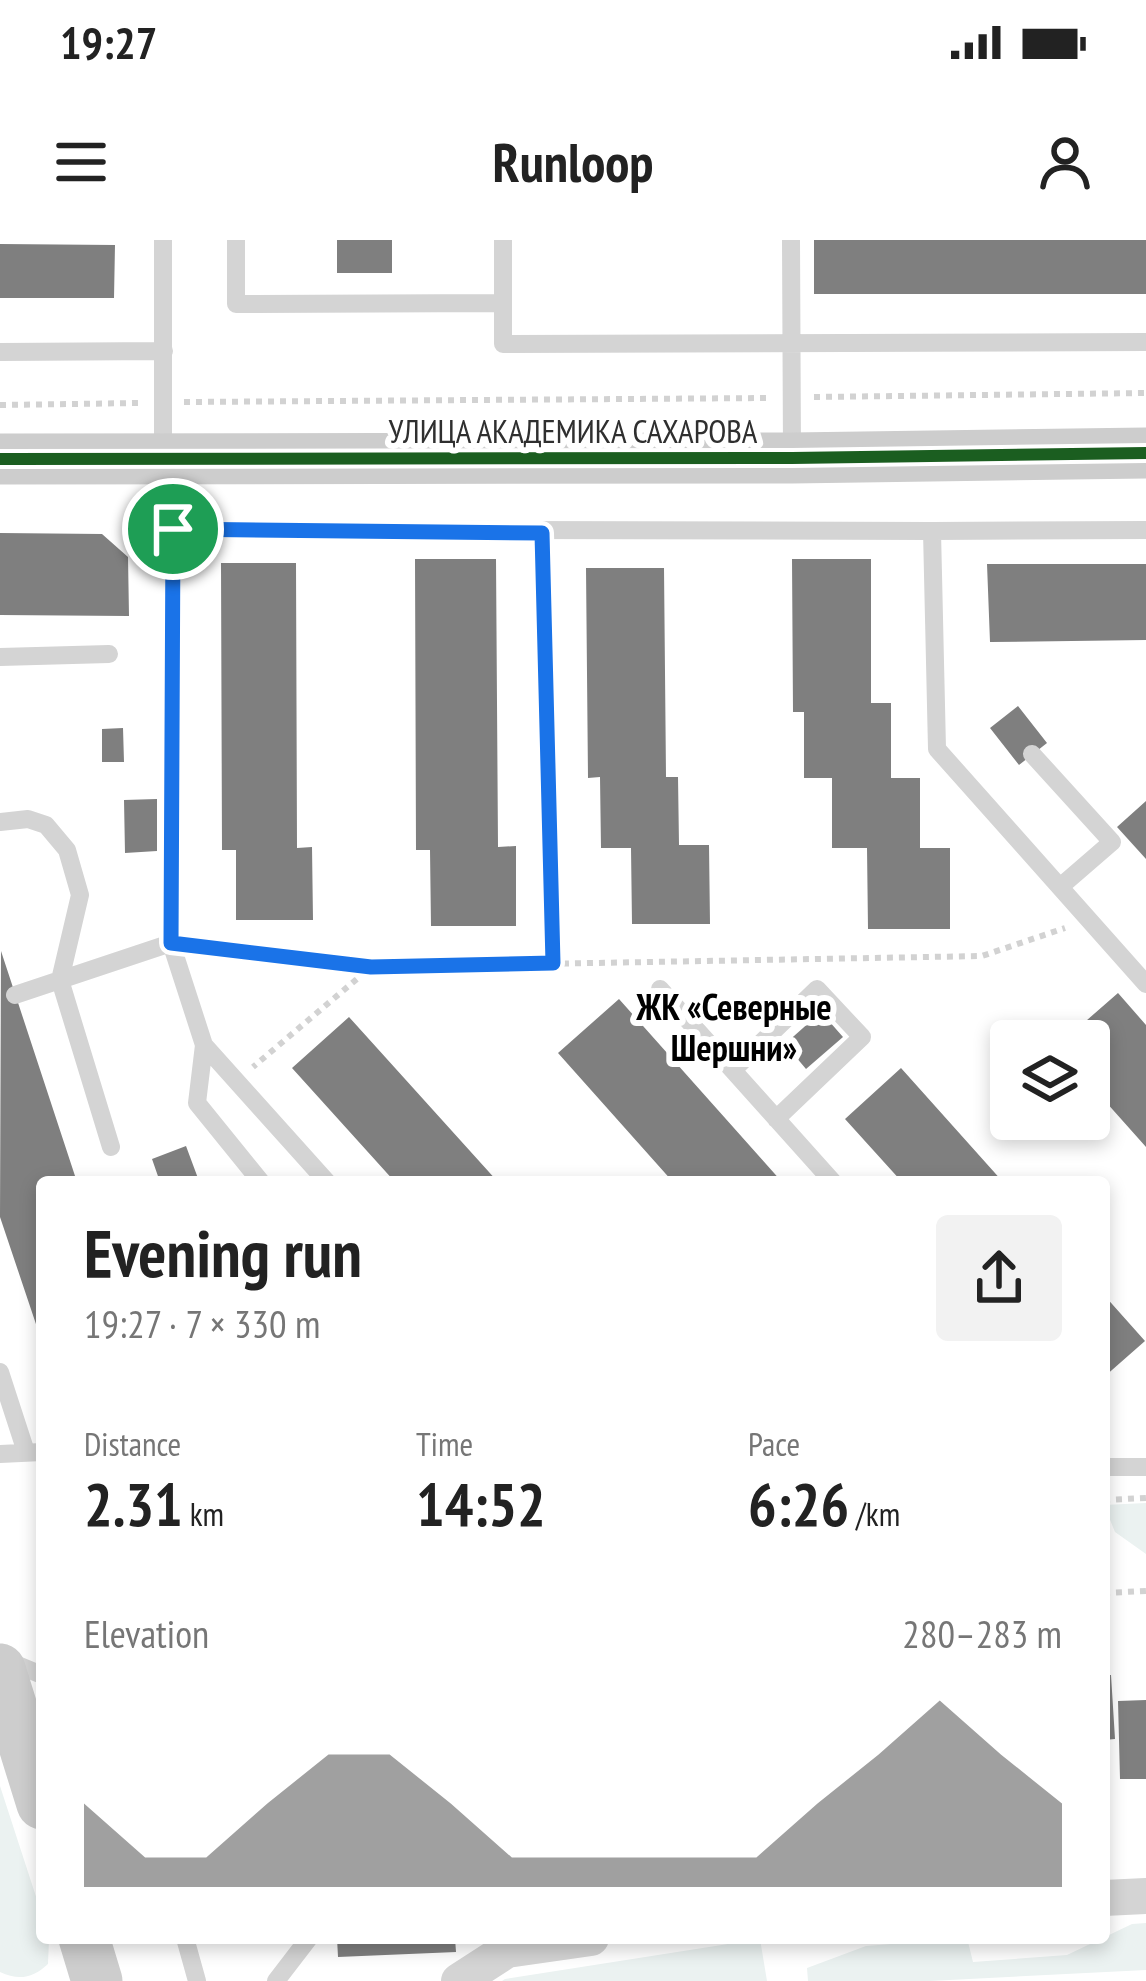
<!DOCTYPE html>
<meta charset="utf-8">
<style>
:root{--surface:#fff;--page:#f2f2f2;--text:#222;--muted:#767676;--accent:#787878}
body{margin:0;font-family:"PT Sans Narrow",sans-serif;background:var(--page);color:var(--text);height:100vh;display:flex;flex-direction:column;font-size:45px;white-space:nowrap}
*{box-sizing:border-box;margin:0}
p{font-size:39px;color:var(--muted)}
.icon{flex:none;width:66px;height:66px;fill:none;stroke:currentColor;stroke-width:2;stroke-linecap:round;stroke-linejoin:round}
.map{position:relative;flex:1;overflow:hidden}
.drawer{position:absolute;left:36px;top:936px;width:1074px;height:768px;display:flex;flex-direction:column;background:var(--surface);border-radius:12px;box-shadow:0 6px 18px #0003}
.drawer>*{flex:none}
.tools{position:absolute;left:990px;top:780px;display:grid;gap:24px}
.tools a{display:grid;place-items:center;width:120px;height:120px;border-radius:12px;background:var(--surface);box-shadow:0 6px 18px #0003;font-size:60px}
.pin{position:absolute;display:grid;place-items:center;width:102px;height:102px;color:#fff;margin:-51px;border:6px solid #fff;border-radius:50%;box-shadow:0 3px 12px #0007}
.round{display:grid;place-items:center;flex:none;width:126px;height:126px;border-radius:12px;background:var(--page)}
.overview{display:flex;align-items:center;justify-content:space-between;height:204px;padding:0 48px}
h1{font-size:66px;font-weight:600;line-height:90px}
.stats{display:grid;grid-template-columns:repeat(3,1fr);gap:18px;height:204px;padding:12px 48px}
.stats div{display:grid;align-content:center}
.stats b{font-size:60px;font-weight:600}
.stats small{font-size:33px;font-weight:400}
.stats p{font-size:33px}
.chart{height:336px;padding:24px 48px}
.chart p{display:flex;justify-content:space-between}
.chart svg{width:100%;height:216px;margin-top:12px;fill:var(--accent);opacity:.7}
.status{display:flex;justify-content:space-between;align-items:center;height:84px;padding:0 60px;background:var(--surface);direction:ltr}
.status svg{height:33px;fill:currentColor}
header{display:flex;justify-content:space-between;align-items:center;height:156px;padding:0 48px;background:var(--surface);font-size:54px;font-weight:600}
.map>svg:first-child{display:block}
.green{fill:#ebf2f1}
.building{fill:#7f7f7f}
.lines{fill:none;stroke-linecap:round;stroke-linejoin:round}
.path{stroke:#d2d2d2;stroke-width:6;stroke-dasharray:6 6;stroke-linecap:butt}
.lane{stroke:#d4d4d4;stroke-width:18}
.street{stroke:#d4d4d4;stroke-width:36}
.secondary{stroke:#cdcdcd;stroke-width:51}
.cycleway-casing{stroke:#fff;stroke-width:20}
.cycleway{stroke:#1b5e20;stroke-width:12}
.route-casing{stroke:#fff;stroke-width:24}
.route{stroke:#1a73e8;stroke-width:15}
.labels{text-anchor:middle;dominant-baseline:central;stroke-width:12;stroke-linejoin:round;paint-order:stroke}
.street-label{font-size:33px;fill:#2f2f2f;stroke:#fff}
.neighbourhood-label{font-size:36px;font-weight:bold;fill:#000;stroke:#fff}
</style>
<div class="status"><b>19:27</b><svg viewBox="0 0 49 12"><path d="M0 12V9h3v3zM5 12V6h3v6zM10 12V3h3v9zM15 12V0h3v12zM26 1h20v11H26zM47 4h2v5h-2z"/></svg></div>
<header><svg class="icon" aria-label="menu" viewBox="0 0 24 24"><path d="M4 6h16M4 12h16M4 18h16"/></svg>Runloop<svg class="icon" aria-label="person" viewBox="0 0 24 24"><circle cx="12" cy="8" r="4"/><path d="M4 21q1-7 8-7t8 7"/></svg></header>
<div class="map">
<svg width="1146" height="1741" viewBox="0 0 1146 1741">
<rect width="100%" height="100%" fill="#fff"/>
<!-- green -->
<path class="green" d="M 1146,1263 L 1146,1314 L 1115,1292 L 1104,1265 Z
M 0,1546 L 42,1675 L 42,1698 L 49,1698 L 48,1724 C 33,1738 19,1741 0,1732 Z
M 1146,1683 L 1146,1730 L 930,1741 L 808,1741 L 807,1728 L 866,1706 L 967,1698 L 973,1722 L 1067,1715 L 1132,1684 Z
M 760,1699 L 767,1741 L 502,1741 L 505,1739 Z"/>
<!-- building -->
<path class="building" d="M 337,0 L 392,0 L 392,33 L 337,33 Z
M 814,0 L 1146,0 L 1146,54 L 814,54 Z
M 0,4 L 115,5 L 114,58 L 0,58 Z
M 0,293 L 102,294 L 128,317 L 129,376 L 0,375 Z
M 415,319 L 496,319 L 498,607 L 516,606 L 516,686 L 431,686 L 430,610 L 416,610 Z
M 792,319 L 871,319 L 871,463 L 891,463 L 891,538 L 920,538 L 920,608 L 950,608 L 950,689 L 868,689 L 867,608 L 832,608 L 832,538 L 804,538 L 804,472 L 793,472 Z
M 221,323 L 296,323 L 297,608 L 312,607 L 313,680 L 236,680 L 236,610 L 222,610 Z
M 987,324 L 1146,324 L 1146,400 L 990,402 Z
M 586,328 L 664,328 L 666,537 L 678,537 L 679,605 L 709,605 L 710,684 L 632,684 L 631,608 L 601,608 L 600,537 L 588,538 Z
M 1018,466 L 1047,503 L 1019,525 L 990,488 Z
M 123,488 L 124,522 L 102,522 L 102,489 Z
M 157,559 L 157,611 L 125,613 L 124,560 Z
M 1146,561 L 1146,619 L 1117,587 Z
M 1,711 L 77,942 L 42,942 L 41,1099 L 0,977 Z
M 1118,753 L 1146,785 L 1146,907 L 1089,843 L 1089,801 L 1063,801 Z
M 619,759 L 782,942 L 673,942 L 558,813 Z
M 821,772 L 843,797 L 806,829 L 785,804 Z
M 349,777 L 498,942 L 395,942 L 292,828 Z
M 901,828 L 1003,942 L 902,942 L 845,879 Z
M 186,906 L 199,941 L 160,942 L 152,919 Z
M 1104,1055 L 1145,1101 L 1104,1137 Z
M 1104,1435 L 1111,1435 L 1115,1499 L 1104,1500 Z
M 1146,1460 L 1146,1539 L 1120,1539 L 1118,1461 Z
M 337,1698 L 455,1698 L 456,1712 L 338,1717 Z"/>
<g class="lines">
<!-- path -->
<path class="path" d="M 814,157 L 1146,153
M 184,162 L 770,158
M 0,165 L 140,163
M 551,687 L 553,722
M 199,706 L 371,727 L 253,827
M 371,727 L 982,716 L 1065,688
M 1104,1260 L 1146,1258
M 1104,1353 L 1146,1351"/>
<!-- lane -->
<path class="lane" d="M 163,0 L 163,217 L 173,289
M 236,0 L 236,64 L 503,63
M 503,0 L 503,104 L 1146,102
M 791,0 L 792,213
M 0,112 L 164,111
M 1146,290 L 932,291 L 937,509 L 1146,744
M 542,293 L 550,665
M 0,417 L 109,414
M 1032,514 L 1112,602 L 1060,647
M 0,582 L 28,579 L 46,585 L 67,610 L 80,655 L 60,740 L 111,907
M 660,749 L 833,942
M 15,755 L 171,703
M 204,805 L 197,863 L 261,942
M 733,830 L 817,749 L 862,797 L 776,879
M 327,942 L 204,805 L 171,703 L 173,289 L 932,291
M 0,1132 L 26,1212
M 0,1214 L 42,1212
M 1104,1227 L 1146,1227
M 8,1421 L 42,1435
M 185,1698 L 197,1741
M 276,1741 L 309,1698"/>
<!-- street -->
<path class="street" d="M 1104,1658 L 1146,1656
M 459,1741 L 507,1710 L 591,1698"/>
<!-- secondary -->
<path class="secondary" d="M 0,219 L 792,218 L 1146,213
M 0,1429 L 42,1564
M 84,1698 L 97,1741"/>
<defs>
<path id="cycleway" d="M 0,219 L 792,218 L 1146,213"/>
</defs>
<!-- cycleway casing -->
<use href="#cycleway" class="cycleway-casing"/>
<!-- cycleway -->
<use href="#cycleway" class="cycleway"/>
</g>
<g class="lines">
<defs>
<path id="route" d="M 173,289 L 542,293 L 553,723 L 371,727 L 171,703 Z"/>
</defs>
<!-- route casing -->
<use href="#route" class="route-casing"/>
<!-- route -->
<use href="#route" class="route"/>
</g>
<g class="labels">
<!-- street labels -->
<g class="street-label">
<text x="573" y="190">УЛИЦА АКАДЕМИКА САХАРОВА</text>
</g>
<!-- neighbourhood labels -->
<g class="neighbourhood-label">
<text x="734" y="766">ЖК «Северные<tspan x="734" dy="41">Шершни»</tspan></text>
</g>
</g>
</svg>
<div class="tools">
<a><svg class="icon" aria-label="layers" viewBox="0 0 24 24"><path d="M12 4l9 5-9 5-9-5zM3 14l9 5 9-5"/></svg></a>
</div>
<div class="pin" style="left:173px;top:289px;background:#1e9e55"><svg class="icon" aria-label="arrive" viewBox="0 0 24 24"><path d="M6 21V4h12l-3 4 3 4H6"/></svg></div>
<section class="drawer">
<div class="overview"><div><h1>Evening run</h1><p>19:27 · 7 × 330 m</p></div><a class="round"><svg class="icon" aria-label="share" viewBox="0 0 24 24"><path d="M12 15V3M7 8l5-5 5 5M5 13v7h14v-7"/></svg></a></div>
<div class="stats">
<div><p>Distance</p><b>2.31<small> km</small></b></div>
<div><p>Time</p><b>14:52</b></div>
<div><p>Pace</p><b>6:26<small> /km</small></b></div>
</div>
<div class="chart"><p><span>Elevation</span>280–283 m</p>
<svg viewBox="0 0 160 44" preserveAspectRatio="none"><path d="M0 44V27L10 38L20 38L30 27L40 17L50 17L60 27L70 38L80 38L90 38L100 38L110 38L120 27L130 17L140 6L150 17L160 27V44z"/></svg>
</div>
</section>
</div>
